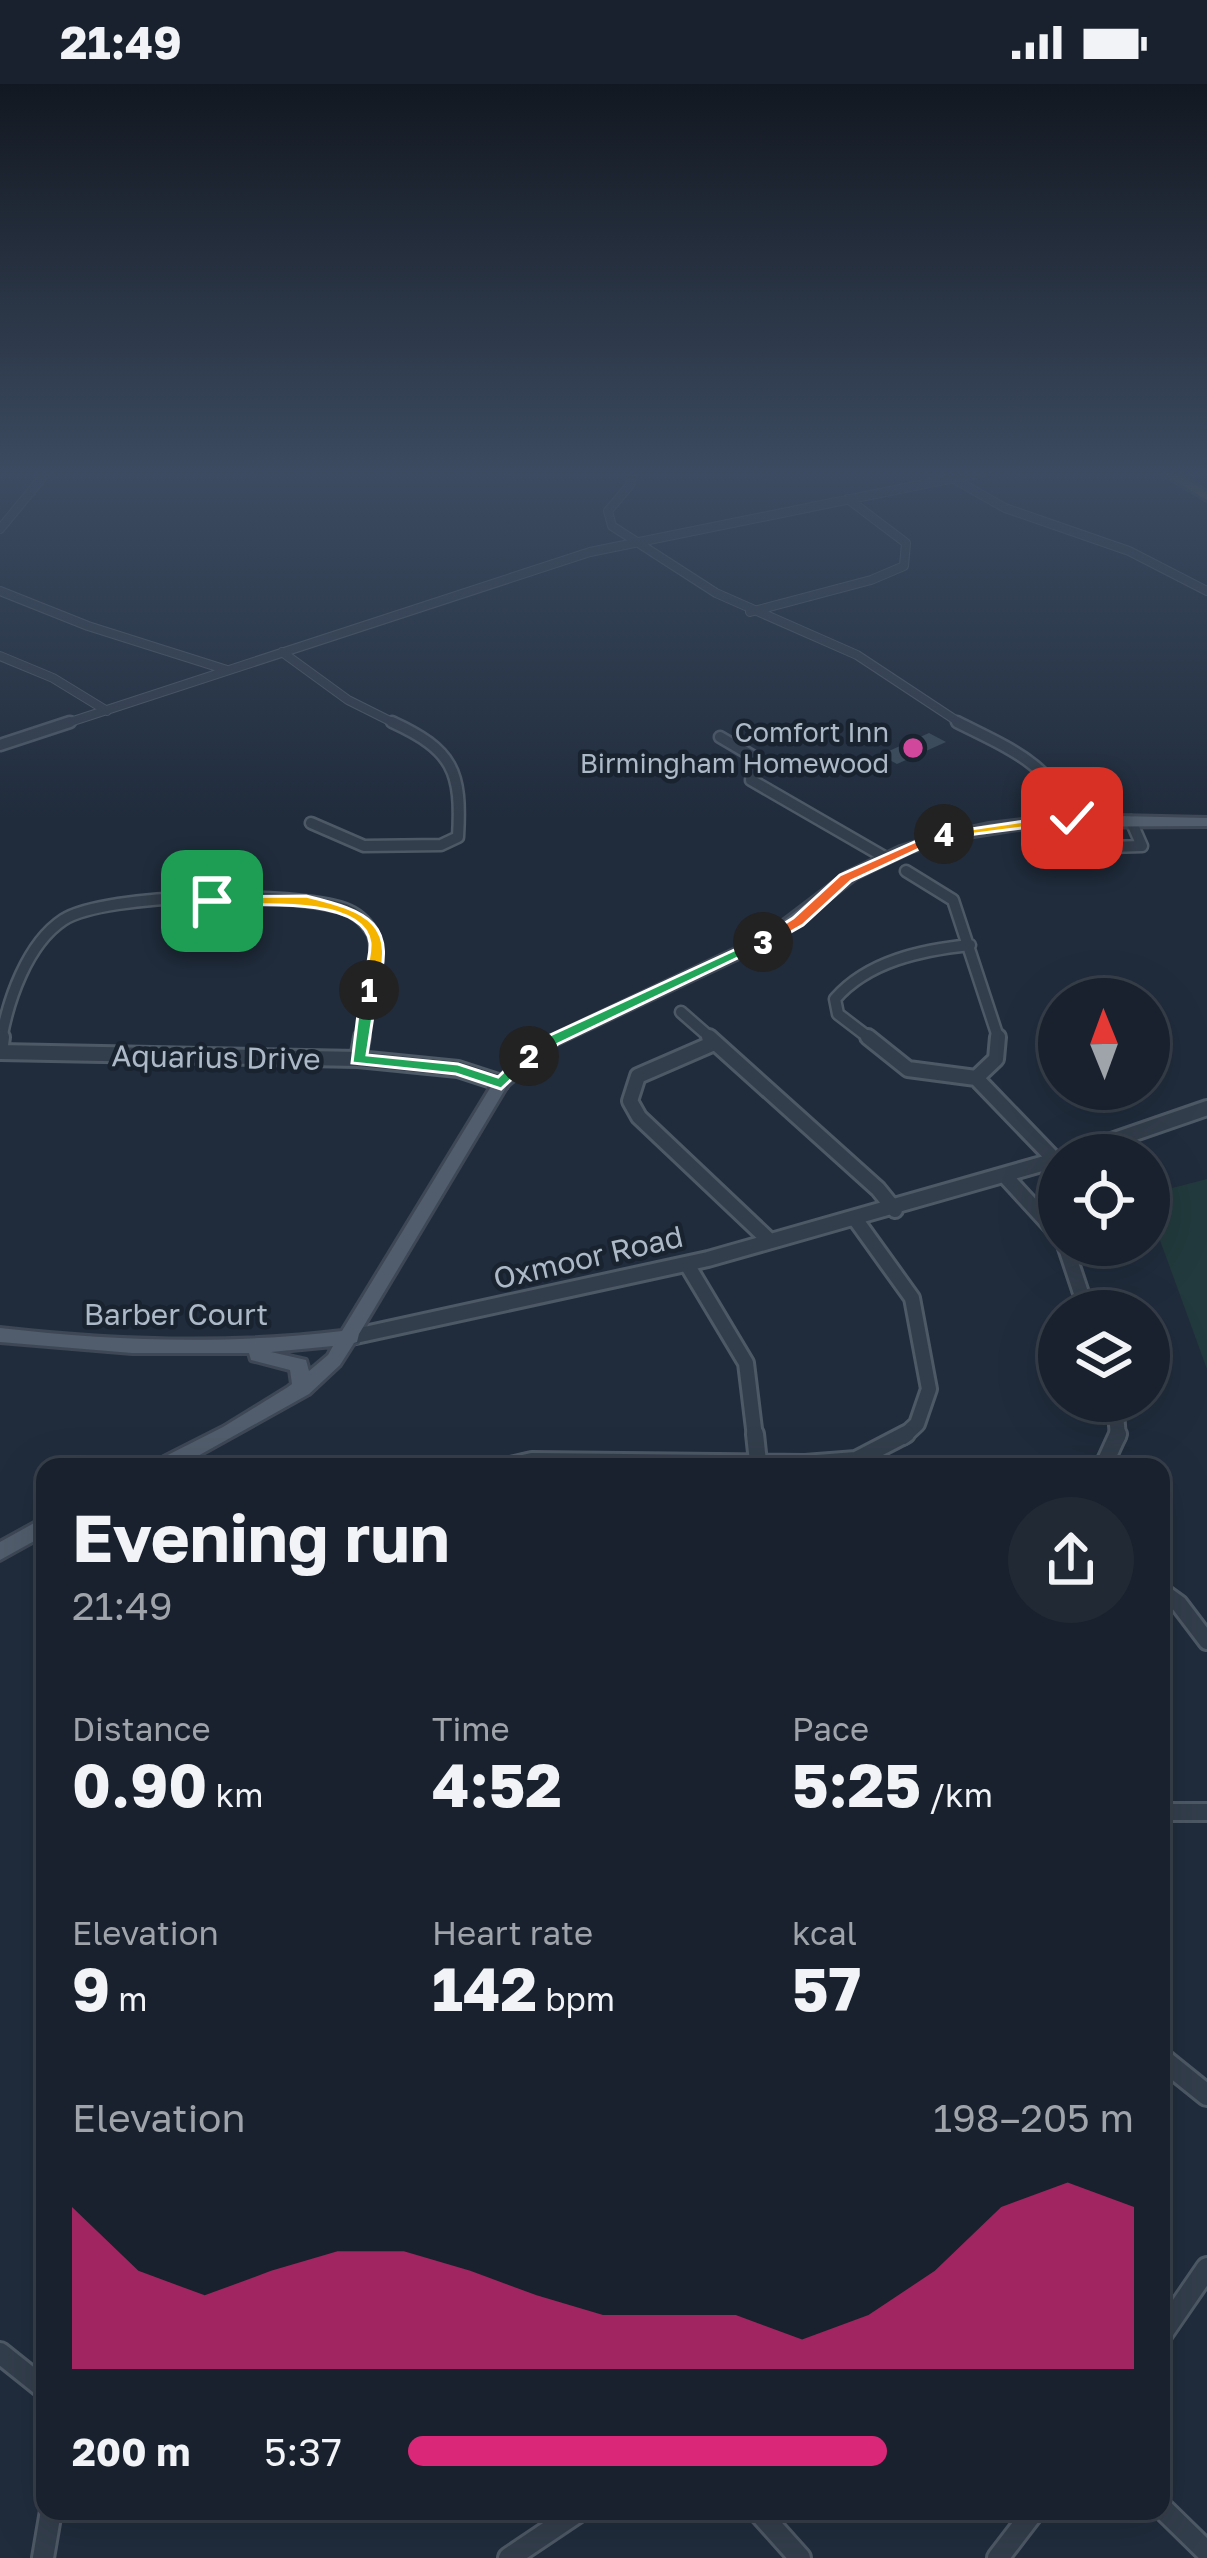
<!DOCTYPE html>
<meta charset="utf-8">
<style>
:root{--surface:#18212d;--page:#212935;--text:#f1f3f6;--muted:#9fa3aa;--line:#363e49;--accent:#db2777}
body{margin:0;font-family:"Golos Text",sans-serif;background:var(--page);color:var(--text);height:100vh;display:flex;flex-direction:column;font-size:45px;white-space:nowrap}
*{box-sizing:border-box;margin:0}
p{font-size:39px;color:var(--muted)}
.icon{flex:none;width:66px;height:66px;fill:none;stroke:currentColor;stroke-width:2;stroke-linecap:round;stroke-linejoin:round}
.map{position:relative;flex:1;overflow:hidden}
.side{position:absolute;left:36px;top:1374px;width:1134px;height:1062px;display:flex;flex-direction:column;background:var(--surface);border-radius:24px;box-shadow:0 12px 48px #0002,0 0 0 3px var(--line)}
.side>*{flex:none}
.needle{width:78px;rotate:359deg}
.tools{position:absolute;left:1038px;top:894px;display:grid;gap:24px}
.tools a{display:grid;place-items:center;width:132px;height:132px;border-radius:50%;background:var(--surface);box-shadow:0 12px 48px #0002,0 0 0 3px var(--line);font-size:60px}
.pin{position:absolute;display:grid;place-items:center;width:102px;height:102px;color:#fff;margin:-51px;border-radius:24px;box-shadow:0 6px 18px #0006}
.km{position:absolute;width:60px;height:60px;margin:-30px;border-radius:50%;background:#222;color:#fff;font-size:33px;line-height:60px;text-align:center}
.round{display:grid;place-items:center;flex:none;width:126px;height:126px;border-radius:63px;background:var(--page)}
.summary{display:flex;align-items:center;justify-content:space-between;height:204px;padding:0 36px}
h1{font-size:66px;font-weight:700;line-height:90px}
.metrics{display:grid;grid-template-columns:repeat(3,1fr);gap:18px;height:204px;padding:12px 36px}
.metrics div{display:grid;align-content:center}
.metrics b{font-size:60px;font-weight:700}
.metrics small{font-size:33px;font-weight:400}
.metrics p{font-size:33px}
.chart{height:336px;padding:24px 36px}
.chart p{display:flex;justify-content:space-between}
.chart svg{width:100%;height:216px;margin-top:12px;fill:var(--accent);opacity:.7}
ul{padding:0 36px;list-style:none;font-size:39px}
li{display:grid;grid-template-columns:192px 144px 1fr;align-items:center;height:90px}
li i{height:30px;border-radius:15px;background:var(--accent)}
.status{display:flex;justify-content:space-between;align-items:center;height:84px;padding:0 60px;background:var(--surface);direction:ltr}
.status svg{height:33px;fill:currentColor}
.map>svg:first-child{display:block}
.green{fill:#223a3d}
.building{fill:#3b4b5b}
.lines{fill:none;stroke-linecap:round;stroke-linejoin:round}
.minor-far4-casing{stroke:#4e5966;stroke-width:10}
.minor-far3-casing{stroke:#4e5966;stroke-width:15}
.minor-far2-casing{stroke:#4e5966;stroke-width:20}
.minor-far1-casing{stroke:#4e5966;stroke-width:22}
.minor-casing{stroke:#4e5966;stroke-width:26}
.major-casing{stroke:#3d4755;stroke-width:6}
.highway-casing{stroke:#3e4956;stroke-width:6}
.minor-far4{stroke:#333e4c;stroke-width:8}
.minor-far3{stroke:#333e4c;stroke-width:10}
.minor-far2{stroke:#333e4c;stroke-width:14}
.minor-far1{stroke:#333e4c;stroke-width:16}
.minor{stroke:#333e4c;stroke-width:20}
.major{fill:#515d6c;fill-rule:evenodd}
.highway{fill:#736450;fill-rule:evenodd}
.split-1{fill:#f5b400;stroke:#fff;stroke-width:3}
.split-2{fill:#22a559;stroke:#fff;stroke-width:3}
.split-3{fill:#22a559;stroke:#fff;stroke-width:3}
.split-4{fill:#f0652b;stroke:#fff;stroke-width:3}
.split-5{fill:#f5b400;stroke:#fff;stroke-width:3}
.hotel-dot{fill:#d1479c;stroke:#192330;stroke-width:4.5}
.labels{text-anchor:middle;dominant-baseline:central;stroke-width:9;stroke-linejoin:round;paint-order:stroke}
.far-poi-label{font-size:27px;fill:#aeb9c8;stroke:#192330;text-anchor:end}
.street-label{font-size:30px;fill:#aeb9c8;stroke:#192330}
</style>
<div class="status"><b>21:49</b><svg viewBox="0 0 49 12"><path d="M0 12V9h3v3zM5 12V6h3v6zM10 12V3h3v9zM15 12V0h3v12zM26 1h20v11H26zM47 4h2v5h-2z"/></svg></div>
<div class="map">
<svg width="1207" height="2474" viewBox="0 0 1207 2474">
<rect width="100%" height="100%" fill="#202c3c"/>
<!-- green -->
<path class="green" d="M 1207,1095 L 1207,1285 L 1149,1126 L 1149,1110 Z"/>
<!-- building -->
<path class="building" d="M 929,649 L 946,658 L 897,680 L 880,671 Z"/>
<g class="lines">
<defs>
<path id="minor-far4" d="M 633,388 L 630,401 L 608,427 L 612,442 L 716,509 L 857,571 L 963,641
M 952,394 L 1005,424 L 1129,467 L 1207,507
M 0,445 L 47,388
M 0,507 L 88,542 L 227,586
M 750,528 L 871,496 L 904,482 L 906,459 L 848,415
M 282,568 L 348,616 L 398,641
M 0,572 L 53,594 L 107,627
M 61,641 L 590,468 L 984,388"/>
<path id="minor-far3" d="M 957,638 C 1008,664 1053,680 1073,737
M 720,653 L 754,673 L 751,696 L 886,774
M 0,661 L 70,638
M 311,739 L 364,762 L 441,761 L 458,753 C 462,687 453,666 392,638
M 1041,765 L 1142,762 L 1131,737
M 906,787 L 953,816 L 999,956
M 681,928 L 713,956
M 1,956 C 8,916 27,860 63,836 C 106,808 296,807 345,825 C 356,829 366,838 372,848 C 383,867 365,933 361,956
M 872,956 L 838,930 L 835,915 C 868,877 922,866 970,861"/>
<path id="minor-far2" d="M 709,953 L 878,1105 L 895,1126
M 868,953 L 908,985 L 976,994
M 714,959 L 638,992 L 630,1017 L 639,1033 L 770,1157
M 0,968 L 2,953
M 0,968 L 358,975 L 458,985 L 501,999
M 358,975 L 362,953
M 976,994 L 996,975 L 998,953
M 976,994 L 1055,1076
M 1071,1071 L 1207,1024
M 1005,1092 L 1059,1151
M 856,1136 L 912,1214 L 929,1305 L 917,1340 L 903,1353
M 1065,1161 L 1087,1227
M 688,1182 L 746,1279 L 755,1353
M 351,1253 L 708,1175 L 1059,1075
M 1115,1317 L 1118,1353"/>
<path id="minor-far1" d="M 755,1350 L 758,1378
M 506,1383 L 532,1377 L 805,1380 L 856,1376 L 906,1350
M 1103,1383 L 1118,1350
M 1161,1507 L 1179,1520 L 1207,1557
M 1161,1728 L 1207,1728"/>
<path id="minor" d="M 1161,1974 L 1207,2011
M 1161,2251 L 1207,2184
M 0,2269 L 45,2305
M 1161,2423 L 1207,2468
M 758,2427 L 800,2474
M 43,2474 L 51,2427
M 509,2474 L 579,2427
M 998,2474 L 1034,2427"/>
<path id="major" d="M 1118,732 L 1207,734 L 1207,742 L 1031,743 L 949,756 L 910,768 L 856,794 L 773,858 L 557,960 L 507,1002 L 359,1250 L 357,1258 L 354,1259 L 340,1281 L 309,1310 L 178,1383 L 151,1383 L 154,1378 L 223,1343 L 288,1303 L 292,1300 L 290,1286 L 251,1276 L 249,1269 L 132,1269 L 0,1258 L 0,1244 C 114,1257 227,1261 342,1247 L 495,996 L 547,954 L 763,852 L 846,789 L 900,763 L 942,750 L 989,740 L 1031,735 ZM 333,1262 L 328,1271 L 309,1287 L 306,1276 L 271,1268 Z
M 45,1433 L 45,1451 L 0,1476 L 0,1458 Z"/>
<path id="highway" d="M 1160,388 L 1174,388 L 1207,408 L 1207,416 Z"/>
</defs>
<!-- minor-far4 casing -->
<use href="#minor-far4" class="minor-far4-casing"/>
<!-- minor-far3 casing -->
<use href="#minor-far3" class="minor-far3-casing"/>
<!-- minor-far2 casing -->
<use href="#minor-far2" class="minor-far2-casing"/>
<!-- minor-far1 casing -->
<use href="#minor-far1" class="minor-far1-casing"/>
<!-- minor casing -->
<use href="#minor" class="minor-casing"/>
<!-- major casing -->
<use href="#major" class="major-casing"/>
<!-- highway casing -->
<use href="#highway" class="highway-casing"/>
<!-- minor-far4 -->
<use href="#minor-far4" class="minor-far4"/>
<!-- minor-far3 -->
<use href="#minor-far3" class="minor-far3"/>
<!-- minor-far2 -->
<use href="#minor-far2" class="minor-far2"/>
<!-- minor-far1 -->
<use href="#minor-far1" class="minor-far1"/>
<!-- minor -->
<use href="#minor" class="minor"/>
<!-- major -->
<use href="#major" class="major"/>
<!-- highway -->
<use href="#highway" class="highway"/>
</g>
<!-- sky -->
<linearGradient id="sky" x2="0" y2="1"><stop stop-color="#121821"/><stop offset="0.53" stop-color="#3c4b61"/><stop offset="1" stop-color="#3c4b61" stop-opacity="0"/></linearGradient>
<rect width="1207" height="735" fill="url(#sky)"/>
<!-- split-1 -->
<path class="split-1" d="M 306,812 C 368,827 400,839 375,910 L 361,906 C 364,893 371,873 370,859 C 364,810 247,822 212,822 L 205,817 L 212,813 Z"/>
<!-- split-2 -->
<path class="split-2" d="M 369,902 L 377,906 L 367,971 L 458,980 L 498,993 L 523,969 L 537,972 L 501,1005 L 456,990 L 352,979 L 361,906 Z"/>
<!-- split-3 -->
<path class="split-3" d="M 758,855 L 771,858 L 558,960 L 535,976 L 521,972 L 546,953 Z"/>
<!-- split-4 -->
<path class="split-4" d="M 939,747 L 951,750 L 851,797 L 803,841 L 768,861 L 755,858 L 793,834 L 840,791 Z"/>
<!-- split-5 -->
<path class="split-5" d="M 1072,730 L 1077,737 L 944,754 L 937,750 Z"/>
<!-- markers -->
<circle class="hotel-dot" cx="913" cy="664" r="12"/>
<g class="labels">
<!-- far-poi labels -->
<g class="far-poi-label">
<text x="889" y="648">Comfort Inn<tspan x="889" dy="31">Birmingham Homewood</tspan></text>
</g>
<!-- street labels -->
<g class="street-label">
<text transform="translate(216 973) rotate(1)">Aquarius Drive</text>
<text transform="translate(588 1173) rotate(-13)">Oxmoor Road</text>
<text x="176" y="1230">Barber Court</text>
</g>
</g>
</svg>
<div class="tools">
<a><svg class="needle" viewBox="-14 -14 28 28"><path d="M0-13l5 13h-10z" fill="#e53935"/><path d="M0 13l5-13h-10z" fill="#9fa3aa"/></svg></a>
<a><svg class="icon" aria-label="locate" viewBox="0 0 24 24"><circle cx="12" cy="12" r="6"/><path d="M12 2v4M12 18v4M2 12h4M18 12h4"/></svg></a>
<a><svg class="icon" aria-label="layers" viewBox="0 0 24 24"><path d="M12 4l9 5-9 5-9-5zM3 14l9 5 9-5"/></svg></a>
</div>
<div class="pin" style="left:212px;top:817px;background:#1e9e55"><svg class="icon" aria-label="arrive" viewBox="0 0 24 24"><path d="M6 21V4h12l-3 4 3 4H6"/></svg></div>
<div class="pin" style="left:1072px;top:734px;background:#d93025"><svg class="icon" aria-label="check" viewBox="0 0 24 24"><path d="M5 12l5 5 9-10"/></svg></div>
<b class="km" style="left:369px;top:906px">1</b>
<b class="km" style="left:529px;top:972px">2</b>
<b class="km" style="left:763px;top:858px">3</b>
<b class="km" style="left:944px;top:750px">4</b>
<section class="side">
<div class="summary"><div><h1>Evening run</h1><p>21:49</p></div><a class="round"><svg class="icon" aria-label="share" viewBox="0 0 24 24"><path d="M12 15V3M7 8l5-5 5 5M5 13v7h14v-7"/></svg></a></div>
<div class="metrics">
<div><p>Distance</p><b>0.90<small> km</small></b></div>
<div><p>Time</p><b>4:52</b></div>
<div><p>Pace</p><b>5:25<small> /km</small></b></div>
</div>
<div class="metrics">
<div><p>Elevation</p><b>9<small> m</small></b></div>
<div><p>Heart rate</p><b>142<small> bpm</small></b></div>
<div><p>kcal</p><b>57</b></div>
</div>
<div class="chart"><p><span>Elevation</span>198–205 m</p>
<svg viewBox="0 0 160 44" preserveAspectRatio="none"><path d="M0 44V11L10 24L20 29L30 24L40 20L50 20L60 24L70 29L80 33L90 33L100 33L110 38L120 33L130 24L140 11L150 6L160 11V44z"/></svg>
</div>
<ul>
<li><b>200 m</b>5:37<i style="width:66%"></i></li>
</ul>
</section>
</div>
